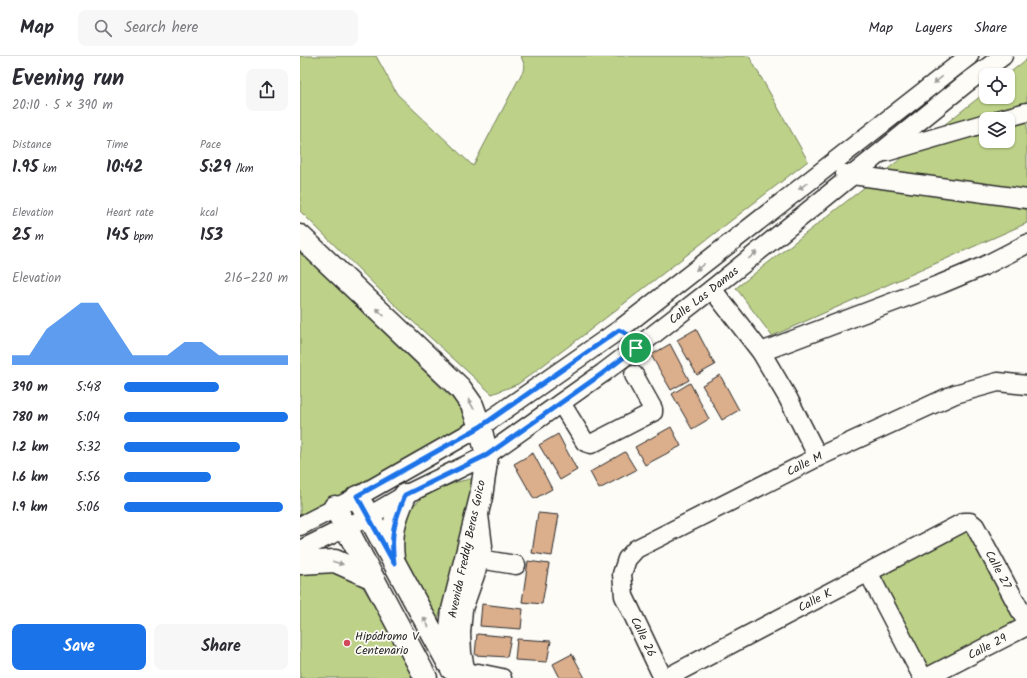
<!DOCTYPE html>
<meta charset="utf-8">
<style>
:root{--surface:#fff;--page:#f7f7f7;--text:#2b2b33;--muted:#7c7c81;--line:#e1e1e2;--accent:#1a73e8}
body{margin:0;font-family:Kalam,sans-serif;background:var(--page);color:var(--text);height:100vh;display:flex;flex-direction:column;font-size:15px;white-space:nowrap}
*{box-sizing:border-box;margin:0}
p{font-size:13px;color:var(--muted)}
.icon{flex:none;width:22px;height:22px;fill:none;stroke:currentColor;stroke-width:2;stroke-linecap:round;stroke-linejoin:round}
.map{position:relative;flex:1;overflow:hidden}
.panel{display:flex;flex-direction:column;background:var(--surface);width:300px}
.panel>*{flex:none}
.buttons{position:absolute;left:679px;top:12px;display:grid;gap:8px}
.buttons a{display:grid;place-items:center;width:36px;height:36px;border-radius:8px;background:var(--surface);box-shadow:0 1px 3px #0004;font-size:20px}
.pin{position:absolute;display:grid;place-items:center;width:34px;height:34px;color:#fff;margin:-17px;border:2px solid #fff;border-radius:50%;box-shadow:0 1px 4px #0007}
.round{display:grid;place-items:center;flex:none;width:42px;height:42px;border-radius:8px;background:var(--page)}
.summary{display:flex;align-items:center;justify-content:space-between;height:68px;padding:0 12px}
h1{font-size:22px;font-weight:800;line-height:30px}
.stats{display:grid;grid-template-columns:repeat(3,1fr);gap:6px;height:68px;padding:4px 12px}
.stats div{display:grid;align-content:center}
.stats b{font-size:17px;font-weight:800}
.stats small{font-size:11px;font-weight:400}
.stats p{font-size:11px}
.chart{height:112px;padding:8px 12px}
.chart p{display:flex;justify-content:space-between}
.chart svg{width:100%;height:72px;margin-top:4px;fill:var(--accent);opacity:.7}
.primary-button{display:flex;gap:8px;margin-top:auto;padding:8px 12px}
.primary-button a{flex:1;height:46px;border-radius:8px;background:var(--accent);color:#fff;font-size:16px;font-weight:800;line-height:46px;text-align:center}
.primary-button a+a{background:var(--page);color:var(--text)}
ul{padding:0 12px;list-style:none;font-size:13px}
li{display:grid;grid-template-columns:64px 48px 1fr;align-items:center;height:30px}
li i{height:10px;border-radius:5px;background:var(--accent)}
header{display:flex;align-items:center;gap:24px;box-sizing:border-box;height:56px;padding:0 20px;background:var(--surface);border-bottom:1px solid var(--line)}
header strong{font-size:19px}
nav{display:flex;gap:22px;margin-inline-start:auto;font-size:14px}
.search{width:280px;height:36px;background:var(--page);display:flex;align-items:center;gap:10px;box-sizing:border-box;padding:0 14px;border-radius:8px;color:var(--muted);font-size:15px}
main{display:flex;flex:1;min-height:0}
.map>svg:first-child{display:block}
.green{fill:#bdd288;stroke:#747e5a;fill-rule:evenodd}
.building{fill:#dbae8c;stroke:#2b2b2b}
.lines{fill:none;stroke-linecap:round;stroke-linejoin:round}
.minor-casing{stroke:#2b2b2b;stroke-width:21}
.major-casing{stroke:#2b2b2b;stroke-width:25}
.minor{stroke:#fdfcf7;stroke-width:18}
.major{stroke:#fdfcf7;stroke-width:22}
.oneway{fill:#9e9e9b}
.route-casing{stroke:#fff;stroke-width:8}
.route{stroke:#1a73e8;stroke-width:5}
.poi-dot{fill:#d1495b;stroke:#fdfcf7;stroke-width:1.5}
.labels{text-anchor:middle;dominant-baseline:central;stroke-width:3.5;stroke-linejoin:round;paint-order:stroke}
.street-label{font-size:12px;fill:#2b2b2b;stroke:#fdfcf7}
.poi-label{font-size:12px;fill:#2b2b2b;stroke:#fdfcf7;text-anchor:start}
</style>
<header>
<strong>Map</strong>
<div class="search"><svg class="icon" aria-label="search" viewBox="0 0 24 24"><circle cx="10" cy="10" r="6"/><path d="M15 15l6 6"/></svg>Search here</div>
<nav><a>Map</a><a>Layers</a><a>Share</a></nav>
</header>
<main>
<section class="panel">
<div class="summary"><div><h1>Evening run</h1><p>20:10 · 5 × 390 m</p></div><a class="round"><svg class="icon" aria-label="share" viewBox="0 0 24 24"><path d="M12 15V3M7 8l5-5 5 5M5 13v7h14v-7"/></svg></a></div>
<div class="stats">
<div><p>Distance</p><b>1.95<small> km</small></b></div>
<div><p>Time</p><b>10:42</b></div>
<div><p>Pace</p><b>5:29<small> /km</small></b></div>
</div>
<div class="stats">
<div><p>Elevation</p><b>25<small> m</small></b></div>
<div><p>Heart rate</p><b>145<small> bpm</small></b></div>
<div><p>kcal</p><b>153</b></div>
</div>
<div class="chart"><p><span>Elevation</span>216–220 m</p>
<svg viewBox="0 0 160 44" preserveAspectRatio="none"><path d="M0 44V38L10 38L20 22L30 14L40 6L50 6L60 22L70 38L80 38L90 38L100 30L110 30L120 38L130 38L140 38L150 38L160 38V44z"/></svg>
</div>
<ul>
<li><b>390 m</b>5:48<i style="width:58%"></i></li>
<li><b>780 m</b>5:04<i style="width:100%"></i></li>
<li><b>1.2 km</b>5:32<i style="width:71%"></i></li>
<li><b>1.6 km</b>5:56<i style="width:53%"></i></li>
<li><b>1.9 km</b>5:06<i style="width:97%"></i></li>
</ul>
<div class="primary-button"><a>Save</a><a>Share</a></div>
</section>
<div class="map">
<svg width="727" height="622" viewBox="0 0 727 622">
<rect width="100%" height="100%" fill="#fdfcf7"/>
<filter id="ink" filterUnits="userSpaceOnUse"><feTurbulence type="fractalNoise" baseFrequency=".025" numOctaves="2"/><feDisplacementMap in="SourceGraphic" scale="8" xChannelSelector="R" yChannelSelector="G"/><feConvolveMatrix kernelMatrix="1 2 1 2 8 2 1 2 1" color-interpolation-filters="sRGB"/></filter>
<g filter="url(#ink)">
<!-- green -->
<path class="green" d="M 0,0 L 76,0 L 97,38 L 173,110 L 225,11 L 221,0 L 449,0 L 508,105 L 281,281 L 218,328 L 192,338 L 97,251 L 0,155 Z
M 727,3 L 727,167 L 472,280 L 436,232 L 686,36 L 686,41 L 708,41 L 707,19 ZM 686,63 L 708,63 L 708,85 L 686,85 Z
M 0,196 L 180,369 L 0,465 Z
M 174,422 L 180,430 L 137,566 L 102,497 L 101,477 L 110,452 L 130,436 L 157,426 Z
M 666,471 L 716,566 L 617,618 L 567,523 Z
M 26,510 L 59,525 L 76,552 L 113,622 L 0,622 L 0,513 Z"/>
<!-- building -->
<path class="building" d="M 396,273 L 415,309 L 397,319 L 377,284 Z
M 370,288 L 389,324 L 371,334 L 351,299 Z
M 420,319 L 439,354 L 422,364 L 402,329 Z
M 390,327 L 409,363 L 392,373 L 372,338 Z
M 371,371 L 381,390 L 345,409 L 335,391 Z
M 258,378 L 277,414 L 260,424 L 239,389 Z
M 325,396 L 336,414 L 299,433 L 290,416 Z
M 233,397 L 252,433 L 234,443 L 214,408 Z
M 238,457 L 259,459 L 252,500 L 232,497 Z
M 228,505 L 249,508 L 242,548 L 222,546 Z
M 182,548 L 223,553 L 221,573 L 180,570 Z
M 177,578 L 211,581 L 207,601 L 175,599 Z
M 217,583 L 251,585 L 247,606 L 215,604 Z
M 272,598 L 285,622 L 260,622 L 253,608 Z"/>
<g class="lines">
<defs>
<g id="minor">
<path d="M 701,63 L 727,56"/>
<path d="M 586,96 L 686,67"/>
<path d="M 545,118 L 727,143"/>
<path d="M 412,233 L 461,296 L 488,342 L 518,401"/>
<path d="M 461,296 L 641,228 L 684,210 L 727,188"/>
<path d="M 261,347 L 285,386 L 291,388 L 353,356 L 353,353 L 334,319"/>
<path d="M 0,470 L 57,441 L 180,371 L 319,274 L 669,0"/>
<path id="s1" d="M 0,494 L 69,460 L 105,439 L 187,399 L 303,317 L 336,292 L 412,233 L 665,28 L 703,0"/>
<path d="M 179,503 L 216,509"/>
<path d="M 568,516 L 623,622"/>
<path d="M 178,617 L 202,622"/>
<path d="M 167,622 L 162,597 L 161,577 L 163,553 L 175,519 L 183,490 L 179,459"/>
<path id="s2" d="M 363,622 L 324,540 L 322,518 L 327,503 L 336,493 L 518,401 L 655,338 L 698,326 L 727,329"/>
<path id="s3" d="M 366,622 L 664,466 L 670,466 L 675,470 L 727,567"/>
<path id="s4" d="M 626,622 L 727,570"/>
</g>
<path id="major" d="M 0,180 L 160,332 L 172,349 L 180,371 L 187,399 L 181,441 L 153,554 L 150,582 L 152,613
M 57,441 L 69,460 L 149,608
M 35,451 L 126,622
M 93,502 C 90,477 95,462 105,439
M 0,507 L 35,505 L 73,522"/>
</defs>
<!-- minor casing -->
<use href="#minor" class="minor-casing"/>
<!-- major casing -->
<use href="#major" class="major-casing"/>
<!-- minor -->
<use href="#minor" class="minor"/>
<!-- major -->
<use href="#major" class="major"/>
</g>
<!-- one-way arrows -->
<defs><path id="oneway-solid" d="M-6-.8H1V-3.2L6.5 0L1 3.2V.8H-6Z"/></defs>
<g class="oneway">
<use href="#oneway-solid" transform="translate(638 24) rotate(142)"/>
<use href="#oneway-solid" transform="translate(503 130) rotate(142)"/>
<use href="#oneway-solid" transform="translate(453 199) rotate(-39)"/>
<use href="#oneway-solid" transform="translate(400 211) rotate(142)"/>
<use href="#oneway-solid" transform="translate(80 256) rotate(-137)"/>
<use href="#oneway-solid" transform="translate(171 348) rotate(-119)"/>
<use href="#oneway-solid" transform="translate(38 507) rotate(16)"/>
<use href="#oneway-solid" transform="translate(126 566) rotate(-119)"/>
</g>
</g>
<g class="lines" filter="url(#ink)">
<defs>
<path id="route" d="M 319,274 C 329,278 333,282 336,292 L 303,317 L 187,399 L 105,439 C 94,466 90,478 94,507 L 57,440 L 180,371 Z"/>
</defs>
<!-- route casing -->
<use href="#route" class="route-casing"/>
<!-- route -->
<use href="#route" class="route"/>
</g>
<!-- markers -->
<circle class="poi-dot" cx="47" cy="587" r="4"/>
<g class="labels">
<!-- street labels -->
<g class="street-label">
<text stroke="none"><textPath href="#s1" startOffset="479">Calle Las Damas</textPath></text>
<text stroke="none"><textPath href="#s2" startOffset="331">Calle M</textPath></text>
<text transform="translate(167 493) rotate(-78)">Avenida Freddy Beras Goico</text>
<text stroke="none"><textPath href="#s3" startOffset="398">Calle 27</textPath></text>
<text stroke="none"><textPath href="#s3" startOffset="168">Calle K</textPath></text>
<text transform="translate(343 581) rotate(64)">Calle 26</text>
<text stroke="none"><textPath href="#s4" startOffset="69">Calle 29</textPath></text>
</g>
<!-- poi labels -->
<g class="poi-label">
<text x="55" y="580">Hipódromo V<tspan x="55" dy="14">Centenario</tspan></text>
</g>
</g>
</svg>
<div class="buttons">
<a><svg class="icon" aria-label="locate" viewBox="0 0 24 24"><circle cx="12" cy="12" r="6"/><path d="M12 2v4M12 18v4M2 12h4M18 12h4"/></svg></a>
<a><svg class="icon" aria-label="layers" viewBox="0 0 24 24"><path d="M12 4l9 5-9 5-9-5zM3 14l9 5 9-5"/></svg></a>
</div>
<div class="pin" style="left:336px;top:292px;background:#1e9e55"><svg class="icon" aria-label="arrive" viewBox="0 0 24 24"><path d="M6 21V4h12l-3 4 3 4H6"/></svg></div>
</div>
</main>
